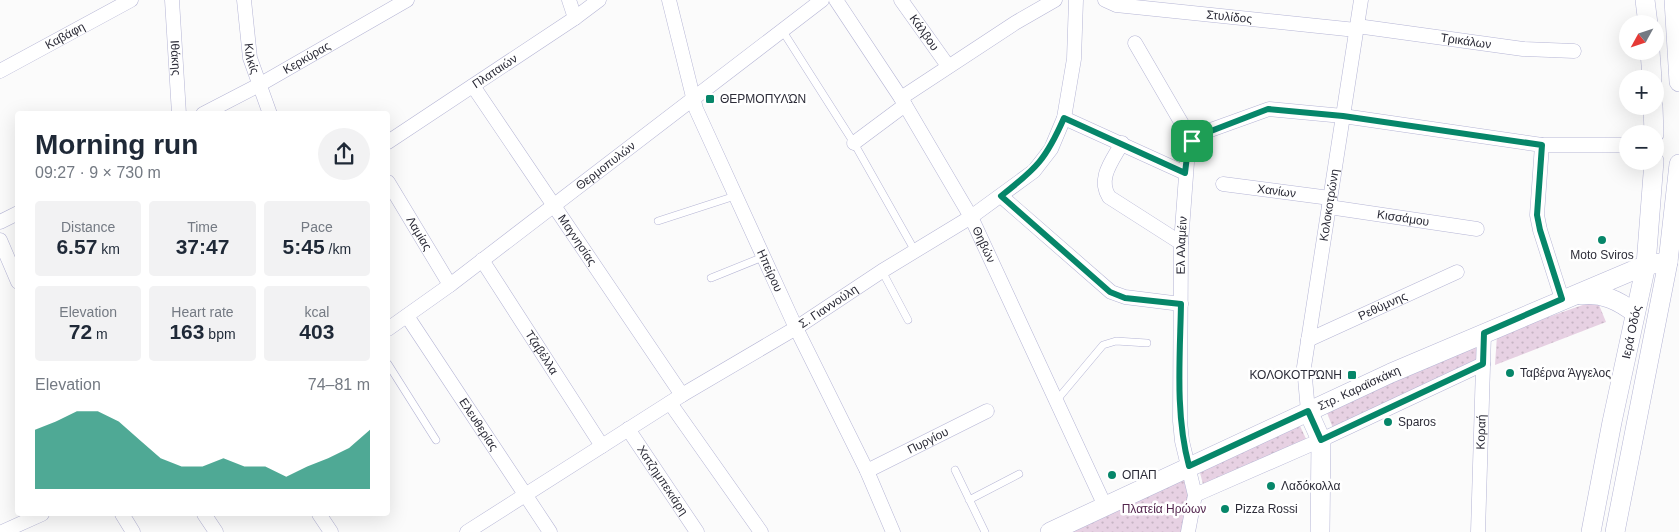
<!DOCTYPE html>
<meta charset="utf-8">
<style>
:root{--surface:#fff;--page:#f2f2f3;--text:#1f2937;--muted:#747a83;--accent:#068669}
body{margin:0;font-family:Arial,sans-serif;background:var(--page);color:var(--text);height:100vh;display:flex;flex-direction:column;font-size:19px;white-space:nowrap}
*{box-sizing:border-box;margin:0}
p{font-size:16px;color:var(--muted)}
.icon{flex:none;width:28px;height:28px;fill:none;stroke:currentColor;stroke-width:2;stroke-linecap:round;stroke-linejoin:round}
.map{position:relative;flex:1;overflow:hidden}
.details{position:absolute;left:15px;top:111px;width:375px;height:405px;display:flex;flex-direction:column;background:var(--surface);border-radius:5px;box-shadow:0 5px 20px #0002}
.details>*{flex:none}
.needle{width:32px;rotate:230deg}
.tools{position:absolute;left:1619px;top:15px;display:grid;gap:10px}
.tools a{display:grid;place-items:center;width:45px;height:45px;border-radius:50%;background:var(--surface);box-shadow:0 5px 20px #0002;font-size:25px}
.pin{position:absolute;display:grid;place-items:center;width:42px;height:42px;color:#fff;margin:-21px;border-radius:10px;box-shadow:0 2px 8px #0006}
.round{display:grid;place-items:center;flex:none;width:52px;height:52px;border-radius:26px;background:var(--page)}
.summary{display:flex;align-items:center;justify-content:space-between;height:85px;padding:0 20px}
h1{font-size:28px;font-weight:700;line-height:38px}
.stats{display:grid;grid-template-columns:repeat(3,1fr);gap:8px;height:85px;padding:5px 20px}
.stats div{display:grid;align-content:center;border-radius:5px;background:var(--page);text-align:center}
.stats b{font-size:21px;font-weight:700}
.stats small{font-size:14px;font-weight:400}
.stats p{font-size:14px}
.chart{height:140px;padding:10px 20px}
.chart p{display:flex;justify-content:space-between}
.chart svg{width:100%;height:90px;margin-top:5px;fill:var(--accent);opacity:.7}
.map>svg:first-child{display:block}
.park{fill:url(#park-dots)}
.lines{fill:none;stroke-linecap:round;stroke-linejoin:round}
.lane-casing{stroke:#b5b5d5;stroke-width:8}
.street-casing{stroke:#b5b5d5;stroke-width:15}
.secondary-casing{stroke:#b5b5d5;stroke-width:20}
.lane{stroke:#fff;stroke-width:7}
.street{stroke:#fff;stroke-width:14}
.secondary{stroke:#fff;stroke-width:19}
.route-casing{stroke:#fff;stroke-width:10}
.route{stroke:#068669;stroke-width:6}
.poi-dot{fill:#068669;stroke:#fff;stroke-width:2}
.labels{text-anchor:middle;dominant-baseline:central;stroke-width:5;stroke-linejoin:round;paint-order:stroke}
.street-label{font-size:12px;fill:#2c2c38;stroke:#fff}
.poi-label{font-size:12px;fill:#2c2c38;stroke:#fff;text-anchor:start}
.park-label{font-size:12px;fill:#53264e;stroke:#fff}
</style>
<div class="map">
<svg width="1679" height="532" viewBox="0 0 1679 532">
<defs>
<pattern id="park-dots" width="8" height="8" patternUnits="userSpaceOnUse" patternTransform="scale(1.25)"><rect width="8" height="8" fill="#e7d1e3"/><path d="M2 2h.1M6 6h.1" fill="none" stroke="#c6b4c4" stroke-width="1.8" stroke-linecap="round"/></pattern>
</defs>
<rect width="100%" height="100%" fill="#fbfbfb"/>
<!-- park -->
<path class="park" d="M 1597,300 L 1606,322 L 1495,365 L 1497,335 Z
M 1483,340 L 1482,363 L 1334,431 L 1326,410 Z
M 1300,426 L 1308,443 L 1204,488 L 1199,469 Z
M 1184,474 L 1193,495 L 1183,532 L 1061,532 Z"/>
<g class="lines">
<defs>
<path id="lane" d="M 782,30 L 854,143 L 915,251
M 658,221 L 735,196
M 882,271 L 908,320
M 711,278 L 763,257
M 388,364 L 436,440
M 1056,401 L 1103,345 L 1116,341 L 1147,343
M 955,470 L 985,532
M 969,500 L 1019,474"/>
<g id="street">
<path id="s1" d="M 172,0 L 179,114"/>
<path id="s2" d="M 244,0 L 250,58 L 270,114"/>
<path d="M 569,0 L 575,18"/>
<path id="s3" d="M 669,0 L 696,109 L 796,328 L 867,471 L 893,532"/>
<path id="s4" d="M 836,0 L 901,98 L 971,217 L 1105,506"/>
<path id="s5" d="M 901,0 L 948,66"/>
<path id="s6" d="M 1105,0 L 1116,5 L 1356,30"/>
<path id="s7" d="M 1357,26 L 1523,49 L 1574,51"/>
<path d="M 1135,43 L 1192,141"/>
<path id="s8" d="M 0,71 L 131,0"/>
<path id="s9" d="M 473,86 L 682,395"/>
<path d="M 901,98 L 1015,23 L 1055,0"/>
<path id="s10" d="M 203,114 L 259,85 L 407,0"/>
<path d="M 1064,118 L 1185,173"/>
<path id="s11" d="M 388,142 L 575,18 L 599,0"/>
<path d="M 854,143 L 905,105"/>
<path d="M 1122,143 C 1113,160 1097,178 1109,197 L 1181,243"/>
<path d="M 1542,145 L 1537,215 L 1540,230 L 1562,299"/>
<path id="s12" d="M 388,182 L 450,285"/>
<path id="s13" d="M 1223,184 L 1330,198"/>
<path d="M 1001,196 L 1111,292 L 1125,297 L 1181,304"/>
<path id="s14" d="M 1329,207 L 1477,229"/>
<path d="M 0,222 L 18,213"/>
<path d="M 0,240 L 18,282"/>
<path id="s15" d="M 482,260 L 602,446"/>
<path id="s16" d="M 407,316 L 550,532"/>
<path id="s17" d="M 388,329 L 450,285 L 822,0"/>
<path id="s18" d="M 1308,340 L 1457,272"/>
<path d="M 670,403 L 761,532"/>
<path id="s19" d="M 1308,411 L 1304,367 L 1361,0"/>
<path id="s20" d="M 628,429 L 697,532"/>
<path id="s21" d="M 867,471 L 987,411"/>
<path d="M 1195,495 L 1321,440 L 1483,364"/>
<path d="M 122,514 L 133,532"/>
<path d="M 204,514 L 216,532"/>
<path d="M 319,514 L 331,532"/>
<path d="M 2,532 L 42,514"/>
<path id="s22" d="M 467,532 L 682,395 L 796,328 L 882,271 L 971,217 L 1034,171 L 1051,149 L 1064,118 L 1074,59 L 1076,0"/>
<path id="s23" d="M 1188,532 L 1195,495 L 1182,441 L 1180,421 L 1181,243 L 1188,149 L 1192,141 L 1205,132 L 1269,109 L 1343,116 L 1542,145 L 1628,145"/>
<path id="s24" d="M 1478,532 L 1484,333"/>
</g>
<g id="secondary">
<path d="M 1645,0 L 1648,24"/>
<path d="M 1674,0 L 1679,82"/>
<path d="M 1650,51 L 1652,79"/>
<path d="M 1653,106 L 1654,134"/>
<path d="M 1581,295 C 1602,292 1619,301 1635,313"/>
<path d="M 1308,411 L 1321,440 L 1320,532"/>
<path id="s25" d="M 1050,532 L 1391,373 L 1646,265 L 1668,262"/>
<path id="s26" d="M 1591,532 L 1612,422 L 1646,265 L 1654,161"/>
<path d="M 1615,532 L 1668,262 L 1679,164"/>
</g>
</defs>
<!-- lane casing -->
<use href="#lane" class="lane-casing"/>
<!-- street casing -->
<use href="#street" class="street-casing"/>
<!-- secondary casing -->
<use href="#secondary" class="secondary-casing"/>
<!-- lane -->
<use href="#lane" class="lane"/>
<!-- street -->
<use href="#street" class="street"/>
<!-- secondary -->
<use href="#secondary" class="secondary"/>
</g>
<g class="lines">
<defs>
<path id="route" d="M 1268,109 L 1343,116 L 1542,145 L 1537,215 L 1540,230 L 1562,299 L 1484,333 L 1483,364 L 1321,440 L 1308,411 L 1189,466 C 1175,414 1180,357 1181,304 L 1125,298 L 1110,292 L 1001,196 C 1037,168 1046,159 1064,118 L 1185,173 L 1188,148 L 1198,136 Z"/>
</defs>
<!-- route casing -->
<use href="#route" class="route-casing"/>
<!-- route -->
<use href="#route" class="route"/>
</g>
<!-- markers -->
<g class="poi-dot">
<rect x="705" y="94" width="10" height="10" rx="2.5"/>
<circle cx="1602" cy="240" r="5"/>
<circle cx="1510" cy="373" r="5"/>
<rect x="1347" y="370" width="10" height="10" rx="2.5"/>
<circle cx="1388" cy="422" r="5"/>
<circle cx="1112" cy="475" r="5"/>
<circle cx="1271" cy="486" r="5"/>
<circle cx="1225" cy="509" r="5"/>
</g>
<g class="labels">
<!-- street labels -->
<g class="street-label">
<text stroke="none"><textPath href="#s6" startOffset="126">Στυλίδος</textPath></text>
<text stroke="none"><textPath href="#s5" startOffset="40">Κάλβου</textPath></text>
<text stroke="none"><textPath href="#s8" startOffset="74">Καβάφη</textPath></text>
<text stroke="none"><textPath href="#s7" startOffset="110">Τρικάλων</textPath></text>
<text stroke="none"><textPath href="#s1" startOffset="58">Ιθάκης</textPath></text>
<text stroke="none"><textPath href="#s2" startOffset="59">Κιλκίς</textPath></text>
<text stroke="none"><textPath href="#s10" startOffset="118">Κερκύρας</textPath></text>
<text stroke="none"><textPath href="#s11" startOffset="128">Πλαταιών</textPath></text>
<text stroke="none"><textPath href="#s17" startOffset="272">Θερμοπυλών</textPath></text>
<text stroke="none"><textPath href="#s13" startOffset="54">Χανίων</textPath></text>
<text stroke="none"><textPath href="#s19" startOffset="208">Κολοκοτρώνη</textPath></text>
<text stroke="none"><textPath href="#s14" startOffset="75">Κισσάμου</textPath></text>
<text stroke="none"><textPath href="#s12" startOffset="60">Λαμίας</textPath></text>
<text stroke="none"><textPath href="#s9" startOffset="186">Μαγνησίας</textPath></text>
<text stroke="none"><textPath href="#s4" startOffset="286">Θηβών</textPath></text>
<text stroke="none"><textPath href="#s23" startOffset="289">Ελ Αλαμέιν</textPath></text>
<text stroke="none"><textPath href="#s3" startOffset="290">Ηπείρου</textPath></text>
<text stroke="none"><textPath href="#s22" startOffset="426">Σ. Γιαννούλη</textPath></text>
<text stroke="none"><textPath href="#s18" startOffset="82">Ρεθύμνης</textPath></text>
<text stroke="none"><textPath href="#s26" startOffset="204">Ιερά Οδός</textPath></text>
<text stroke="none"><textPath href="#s15" startOffset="110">Τζαβέλλα</textPath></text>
<text stroke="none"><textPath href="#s25" startOffset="341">Στρ. Καραϊσκάκη</textPath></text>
<text stroke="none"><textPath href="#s16" startOffset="130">Ελευθερίας</textPath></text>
<text stroke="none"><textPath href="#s24" startOffset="100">Κοραή</textPath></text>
<text stroke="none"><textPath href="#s21" startOffset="68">Πυργίου</textPath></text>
<text stroke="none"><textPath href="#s20" startOffset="62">Χατζημπεκιάρη</textPath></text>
</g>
<!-- poi labels -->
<g class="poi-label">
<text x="720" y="99">ΘΕΡΜΟΠΥΛΏΝ</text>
<text x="1602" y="255" text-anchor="middle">Moto Sviros</text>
<text x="1520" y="373">Ταβέρνα Άγγελος</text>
<text x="1342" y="375" text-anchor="end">ΚΟΛΟΚΟΤΡΏΝΗ</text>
<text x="1398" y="422">Sparos</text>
<text x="1122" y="475">ΟΠΑΠ</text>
<text x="1281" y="486">Λαδόκολλα</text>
<text x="1235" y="509">Pizza Rossi</text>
</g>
<!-- park labels -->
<g class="park-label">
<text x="1164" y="509">Πλατεία Ηρώων</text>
</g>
</g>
</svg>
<div class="tools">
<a><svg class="needle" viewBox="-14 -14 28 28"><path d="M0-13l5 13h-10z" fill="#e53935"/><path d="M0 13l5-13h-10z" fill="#747a83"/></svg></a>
<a>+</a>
<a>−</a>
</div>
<div class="pin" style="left:1192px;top:141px;background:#1e9e55"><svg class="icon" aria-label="arrive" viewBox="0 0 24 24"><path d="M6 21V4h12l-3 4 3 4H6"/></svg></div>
<section class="details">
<div class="summary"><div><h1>Morning run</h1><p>09:27 · 9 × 730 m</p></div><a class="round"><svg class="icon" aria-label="share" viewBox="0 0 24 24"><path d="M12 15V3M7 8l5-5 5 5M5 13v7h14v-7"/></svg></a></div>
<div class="stats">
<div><p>Distance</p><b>6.57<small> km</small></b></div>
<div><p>Time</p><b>37:47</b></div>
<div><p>Pace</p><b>5:45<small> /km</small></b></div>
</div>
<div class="stats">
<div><p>Elevation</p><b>72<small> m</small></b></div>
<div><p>Heart rate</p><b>163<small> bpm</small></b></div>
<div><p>kcal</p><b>403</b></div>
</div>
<div class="chart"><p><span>Elevation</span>74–81 m</p>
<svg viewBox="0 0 160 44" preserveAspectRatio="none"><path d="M0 44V15L10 11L20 6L30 6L40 11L50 20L60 29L70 33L80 33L90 29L100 33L110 33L120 38L130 33L140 29L150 24L160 15V44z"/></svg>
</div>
</section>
</div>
